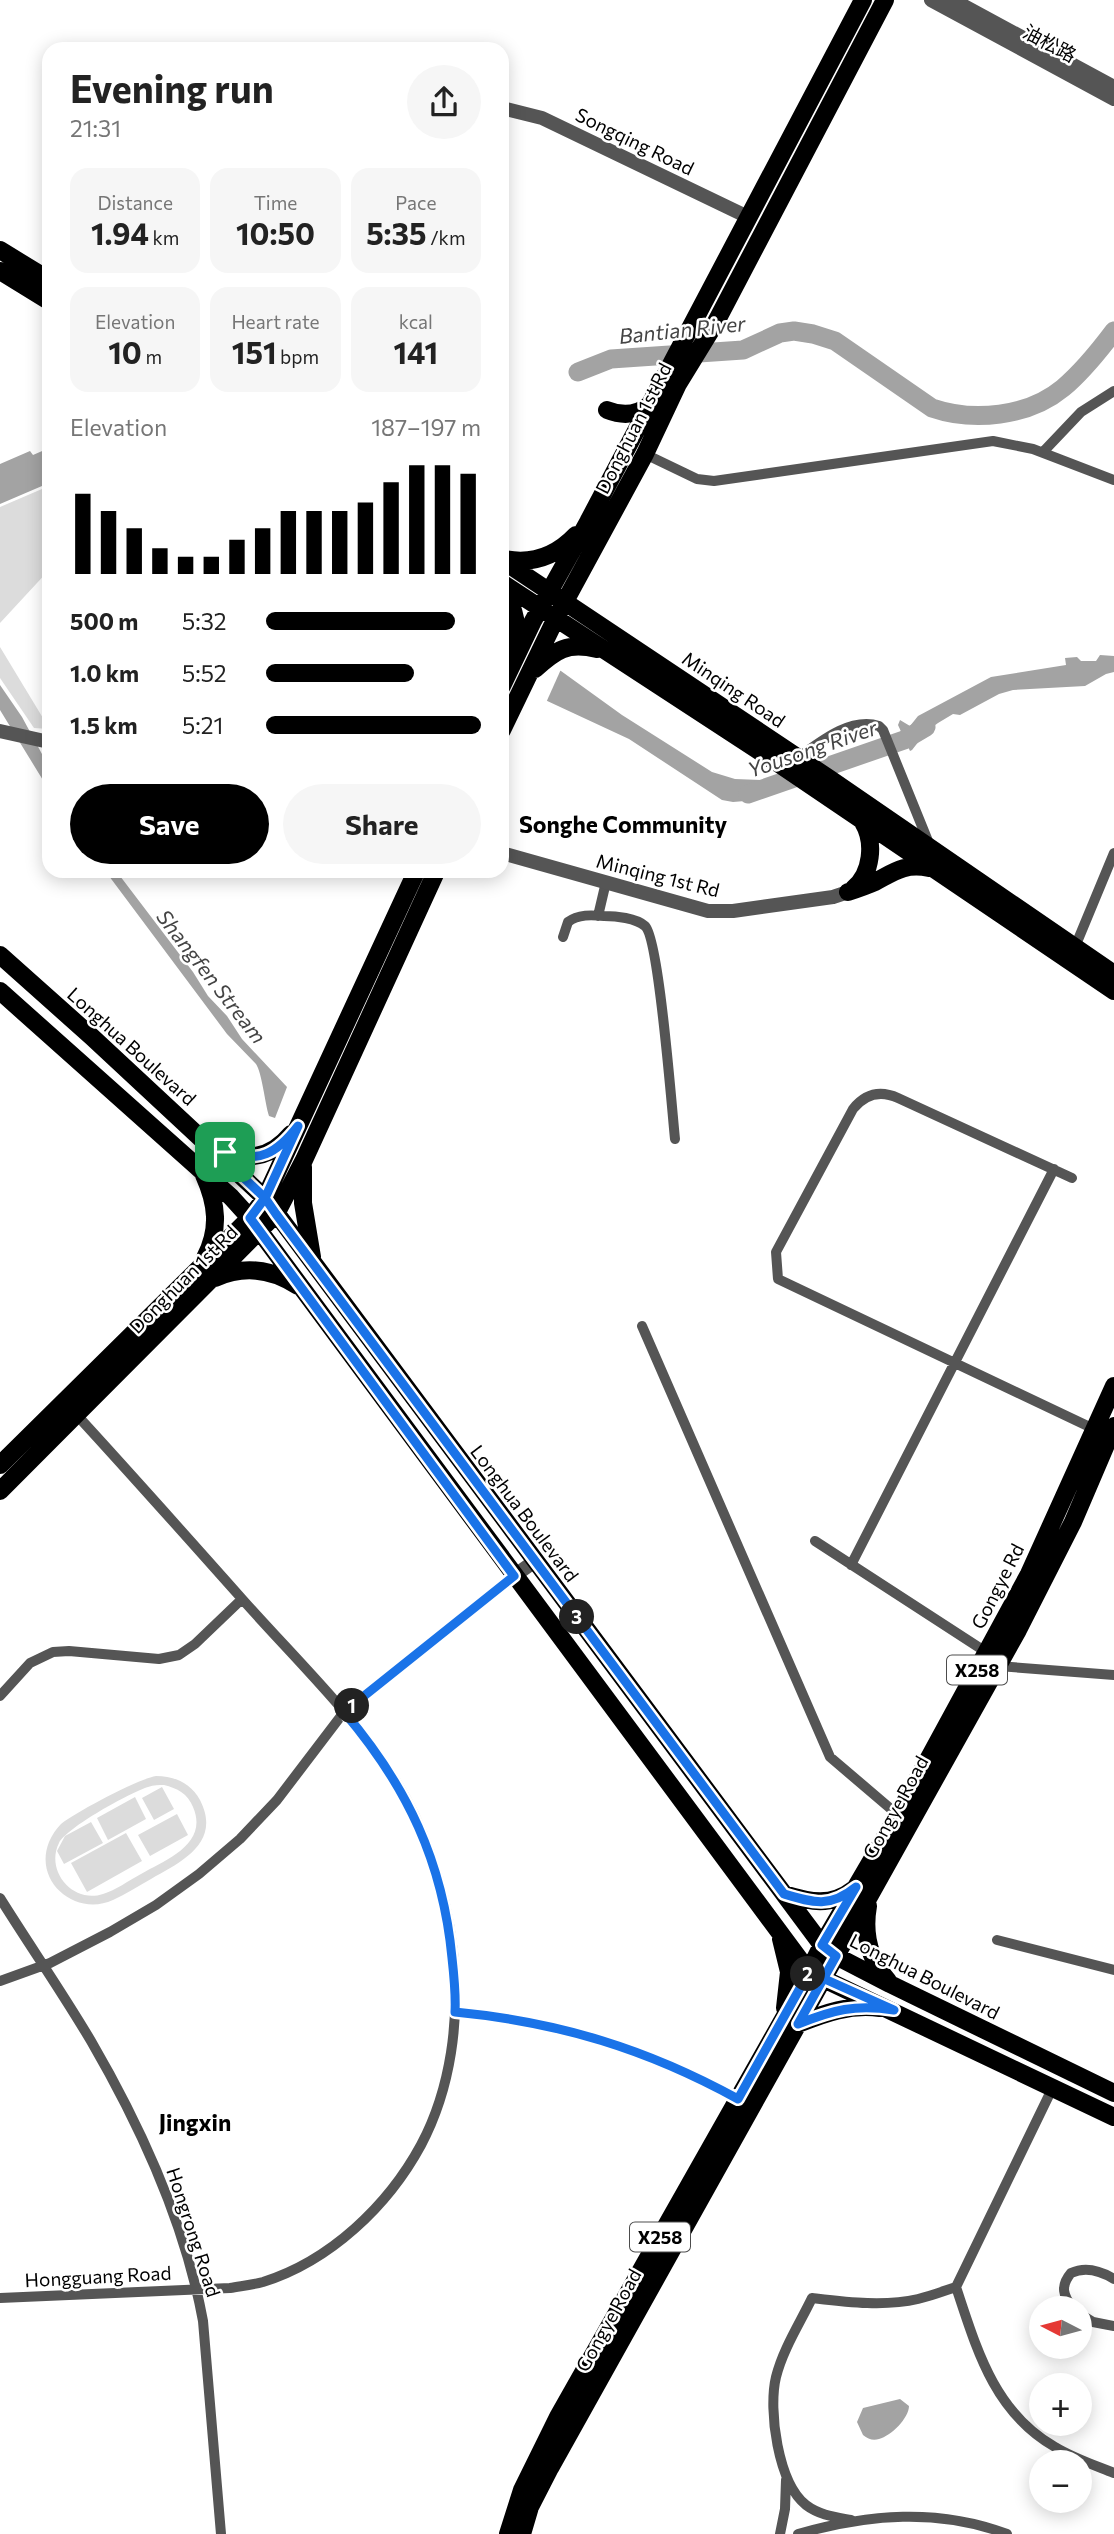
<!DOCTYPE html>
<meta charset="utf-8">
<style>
:root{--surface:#fff;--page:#f6f6f6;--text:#222;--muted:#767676;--accent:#000}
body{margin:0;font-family:Commissioner,"Noto Sans SC",sans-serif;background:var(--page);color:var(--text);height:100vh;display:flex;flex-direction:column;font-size:26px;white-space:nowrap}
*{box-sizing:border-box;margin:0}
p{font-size:23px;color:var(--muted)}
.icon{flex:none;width:38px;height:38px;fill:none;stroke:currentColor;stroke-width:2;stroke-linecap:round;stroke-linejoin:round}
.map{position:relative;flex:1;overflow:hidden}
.panel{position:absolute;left:42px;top:42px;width:467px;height:836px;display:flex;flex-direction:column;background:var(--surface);border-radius:21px;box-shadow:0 4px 18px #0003}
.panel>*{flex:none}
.needle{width:46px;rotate:276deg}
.buttons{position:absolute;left:1029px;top:2296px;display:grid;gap:14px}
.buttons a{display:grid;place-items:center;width:63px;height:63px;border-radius:50%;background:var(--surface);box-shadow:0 4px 18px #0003;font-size:35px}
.pin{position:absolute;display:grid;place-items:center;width:60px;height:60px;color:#fff;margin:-30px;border-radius:14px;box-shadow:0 4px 10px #0006}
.km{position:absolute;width:35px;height:35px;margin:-18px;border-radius:50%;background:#222;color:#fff;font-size:19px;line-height:35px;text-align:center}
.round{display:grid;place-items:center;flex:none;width:74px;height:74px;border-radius:37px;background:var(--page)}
.overview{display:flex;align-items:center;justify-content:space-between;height:119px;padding:0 28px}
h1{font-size:38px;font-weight:700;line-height:52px}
.metrics{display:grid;grid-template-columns:repeat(3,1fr);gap:10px;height:119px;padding:7px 28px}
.metrics div{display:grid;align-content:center;border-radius:18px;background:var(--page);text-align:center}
.metrics b{font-size:30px;font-weight:700}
.metrics small{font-size:19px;font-weight:400}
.metrics p{font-size:19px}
.chart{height:196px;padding:14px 28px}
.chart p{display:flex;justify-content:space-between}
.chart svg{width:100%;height:126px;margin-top:7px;stroke:var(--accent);stroke-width:6}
.cta{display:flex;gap:14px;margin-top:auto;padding:14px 28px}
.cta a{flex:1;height:80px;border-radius:42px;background:var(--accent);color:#fff;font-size:28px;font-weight:700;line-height:80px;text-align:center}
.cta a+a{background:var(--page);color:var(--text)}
ul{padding:0 28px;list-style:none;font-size:23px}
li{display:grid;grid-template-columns:112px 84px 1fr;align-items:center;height:52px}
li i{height:18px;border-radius:9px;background:var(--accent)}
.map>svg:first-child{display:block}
.green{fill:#dcdcdc;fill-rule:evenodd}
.water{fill:#a3a3a3}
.pier{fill:#fff}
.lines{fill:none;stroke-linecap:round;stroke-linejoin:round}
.river{stroke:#a3a3a3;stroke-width:19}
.minor{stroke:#555;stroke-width:10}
.tertiary{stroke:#555;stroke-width:14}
.primary{stroke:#000;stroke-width:18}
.route-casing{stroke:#fff;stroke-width:14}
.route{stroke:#1a73e8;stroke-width:9}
.labels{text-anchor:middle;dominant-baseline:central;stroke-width:5;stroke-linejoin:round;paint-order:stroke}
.shield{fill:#fff;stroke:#4c4c4c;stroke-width:2}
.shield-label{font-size:18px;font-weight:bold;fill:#000}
.street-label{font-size:19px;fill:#000;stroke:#fff}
.water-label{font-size:21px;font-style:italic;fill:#444;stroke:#fff}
.quarter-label{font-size:23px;font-weight:bold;fill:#000;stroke:#fff}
</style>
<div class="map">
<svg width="1114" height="2534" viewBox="0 0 1114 2534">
<rect width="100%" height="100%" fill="#fff"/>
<!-- green -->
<path class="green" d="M 49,486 L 49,570 L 0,623 L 0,507 Z
M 0,647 L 49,728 L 49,729 L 34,728 L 0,678 Z
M 156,1776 C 174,1776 191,1783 200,1800 C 222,1843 181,1862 151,1879 C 138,1886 126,1894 113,1900 C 76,1917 33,1882 49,1842 C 52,1835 56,1829 61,1824 C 76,1812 138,1779 156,1776 ZM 164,1785 C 177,1788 188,1794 193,1807 C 209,1844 166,1860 141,1874 C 128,1881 116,1890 103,1894 C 73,1904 45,1871 59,1843 C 66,1828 131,1792 148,1787 C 154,1785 159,1785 164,1785 Z
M 162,1787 L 174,1809 L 154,1820 L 142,1798 Z
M 135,1797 L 146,1819 L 108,1840 L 97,1818 Z
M 177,1814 L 188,1835 L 150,1856 L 138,1835 Z
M 91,1822 L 103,1843 L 64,1864 L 57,1851 L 65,1836 Z
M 126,1833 L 142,1861 L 87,1892 L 71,1863 Z"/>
<!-- water -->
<path class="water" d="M 49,448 L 49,483 L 0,504 L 0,464 L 30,451 L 33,455 Z
M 502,641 L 561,671 L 622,715 L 712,772 L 735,779 L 761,780 L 777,791 L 745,801 L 733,802 L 722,800 L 629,739 L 502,680 Z
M 1100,655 L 1114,656 L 1114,672 L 1106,674 L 1085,686 L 1013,690 L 999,694 L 960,715 L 953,714 L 938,723 L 927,731 L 912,750 L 910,751 L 898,725 L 900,720 L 910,726 L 918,716 L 991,677 L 1066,665 L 1065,658 L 1077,657 L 1081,661 L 1096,661 Z
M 0,685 L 22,717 L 49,767 L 49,790 L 0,710 Z
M 106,872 L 117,872 L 193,972 L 208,996 L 227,1016 L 242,1039 L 287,1087 L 275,1118 L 269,1116 C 265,1103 262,1073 256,1064 L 227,1034 Z
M 900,2399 L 909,2406 C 909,2418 891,2436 879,2439 C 873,2441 868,2439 863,2435 L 857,2422 L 863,2408 Z"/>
<!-- pier -->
<path class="pier" d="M 502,638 L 562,667 L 545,705 L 502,684 Z"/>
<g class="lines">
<!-- river -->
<path class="river" d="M 578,372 L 611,359 L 743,350 L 780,333 L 794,331 L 813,334 L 835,341 L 932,408 C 973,422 1028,417 1063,388 C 1082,372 1099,351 1114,331
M 748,794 L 904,740 L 926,727"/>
<!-- minor -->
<path class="minor" d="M 1043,452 L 1081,412 L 1114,391
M 645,454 L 697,479 L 714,481 L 993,441 L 1033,449 L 1114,480
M 798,758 C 820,742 850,717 879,726 L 883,730 L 930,846
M 598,916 L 606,882
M 563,937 L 568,922 C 578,914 592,915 604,916 C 616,916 636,918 645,926 C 659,938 672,1111 675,1139
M 1075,947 L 1114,853
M 1072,1178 L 898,1098 C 880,1090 865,1094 853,1109 L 776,1252 L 778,1279 L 1094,1429
M 642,1326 L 830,1757 L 898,1815
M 815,1541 L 986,1652 L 998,1666 L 1114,1675
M 851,1565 L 1054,1169
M 0,1696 L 30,1663 L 53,1652 L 69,1651 L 159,1659 L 179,1655 L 195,1644 L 242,1599
M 0,1898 C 30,1946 62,1992 91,2041 C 141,2127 185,2223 203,2321 L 221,2534
M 997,1940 L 1114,1970
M 0,1981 L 50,1963 L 110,1932 L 156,1905 L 199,1874 L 240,1839 L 277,1800 L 344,1712 L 514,1576
M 455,2012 C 557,2022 649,2050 739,2099
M 1053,2087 L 956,2287 C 977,2350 994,2412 1055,2447 C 1073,2458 1094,2465 1114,2473
M 0,2298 L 230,2288 C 241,2286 252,2285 263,2282 C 330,2261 388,2206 421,2145 C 481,2032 458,1870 386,1766 C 345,1706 291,1654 243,1600 C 187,1537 131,1474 74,1412
M 1073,2308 C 1063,2296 1060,2286 1071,2273 C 1086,2266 1101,2271 1114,2279
M 1080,2314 L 1093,2322 L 1114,2326
M 851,2520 C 835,2517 819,2515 806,2505 C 778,2483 768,2410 776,2377 C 783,2349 800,2323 812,2298 C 846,2302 884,2307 918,2299 C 931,2296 944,2291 956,2287
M 780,2534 L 785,2509 L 786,2480
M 798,2534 C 868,2514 938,2508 1007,2534"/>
<!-- tertiary -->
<path class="tertiary" d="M 931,0 L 1114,99
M 953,0 L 1114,87
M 502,108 L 542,118 L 748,217
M 0,731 L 49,742
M 502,853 L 708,911 L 733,911 L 833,897 L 848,892
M 514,1576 L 535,1561"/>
<!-- primary -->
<path class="primary" d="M 0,250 L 49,280
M 0,271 L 49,301
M 607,410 C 622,416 636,416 649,405
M 504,559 C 533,565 556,556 576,535
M 502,560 L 830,779 L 1114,974
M 502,583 L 779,764 L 1114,991
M 502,591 C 517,609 518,628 514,650
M 535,669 C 556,650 567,642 597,649
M 502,686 L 533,621 L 588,522 L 863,0
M 502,730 L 556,618 L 645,454 L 678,384 L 716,322 L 885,0
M 853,889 C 872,874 875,842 863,822
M 848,892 C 857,889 866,886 875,882 C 894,872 905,863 929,868
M 0,955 L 92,1037 L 265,1198 L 822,1945 L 836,1956 L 890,1984 L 1114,2093
M 0,991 L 231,1197 L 250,1218 L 809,1972 L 1114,2117
M 217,1148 C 246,1162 270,1159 291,1134
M 303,1167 L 303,1203 L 312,1257
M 204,1175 C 217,1204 220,1229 205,1258
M 215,1278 C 244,1265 272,1269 298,1286
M 0,1465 L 250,1218 L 265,1198 L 416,872
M 0,1491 L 276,1214 L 304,1160 L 436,872
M 784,1894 C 810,1902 831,1907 854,1889
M 868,1906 C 863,1934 869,1959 888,1981
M 781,1939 L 789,1972 L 785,2008
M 798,2024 C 825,2013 850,2004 880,2008
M 508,2534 L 522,2490 L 558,2417 L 798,1993 L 822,1945 L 898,1815 L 1029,1574 L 1114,1386
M 522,2534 L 530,2507 L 550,2468 L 1018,1630 L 1073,1522 L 1114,1426"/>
</g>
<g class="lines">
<defs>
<path id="route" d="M 225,1152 L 206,1142 L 265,1198 L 250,1218 L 514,1576 L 344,1712 C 407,1786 443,1862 452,1958 C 454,1976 456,1994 455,2012 C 559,2022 647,2049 738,2099 L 809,1972 L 894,2010 C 855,2004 833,2010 798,2024 L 836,1956 L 822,1945 L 856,1887 C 830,1908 814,1903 784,1894 L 276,1214 L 265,1198 L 298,1126 C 277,1153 259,1164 225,1152"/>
</defs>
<!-- route casing -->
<use href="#route" class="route-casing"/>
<!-- route -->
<use href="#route" class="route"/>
</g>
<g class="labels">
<!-- shield labels -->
<g class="shield">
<rect x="947" y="1655.5" width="60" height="29" rx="5"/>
<rect x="630" y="2222.5" width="60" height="29" rx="5"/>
</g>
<g class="shield-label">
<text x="977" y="1670">X258</text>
<text x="660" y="2237">X258</text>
</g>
<!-- street labels -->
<g class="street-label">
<text transform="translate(1050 43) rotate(28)">油松路</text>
<text transform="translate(635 141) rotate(26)">Songqing Road</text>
<text transform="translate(633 428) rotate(-63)">Donghuan 1st Rd</text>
<text transform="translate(734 689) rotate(34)">Minqing Road</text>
<text transform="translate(658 875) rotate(14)">Minqing 1st Rd</text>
<text transform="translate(132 1046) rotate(42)">Longhua Boulevard</text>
<text transform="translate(183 1279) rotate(-45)">Donghuan 1st Rd</text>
<text transform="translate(525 1513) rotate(53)">Longhua Boulevard</text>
<text transform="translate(997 1586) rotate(-63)">Gongye Rd</text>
<text transform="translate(895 1807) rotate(-61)">Gongye Road</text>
<text transform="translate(925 1976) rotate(27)">Longhua Boulevard</text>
<text transform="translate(194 2232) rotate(72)">Hongrong Road</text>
<text transform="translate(98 2276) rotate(-3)">Hongguang Road</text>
<text transform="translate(608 2320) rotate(-61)">Gongye Road</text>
</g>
<!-- water labels -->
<g class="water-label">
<text transform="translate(682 329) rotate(-6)">Bantian River</text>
<text transform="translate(812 748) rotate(-19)">Yousong River</text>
<text transform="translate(212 976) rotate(52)">Shangfen Stream</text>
</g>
<!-- quarter labels -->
<g class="quarter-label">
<text x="623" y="824">Songhe Community</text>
<text x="195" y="2122">Jingxin</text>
</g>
</g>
</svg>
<div class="buttons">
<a><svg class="needle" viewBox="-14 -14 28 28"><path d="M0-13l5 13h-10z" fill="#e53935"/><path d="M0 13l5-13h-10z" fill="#767676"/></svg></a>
<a>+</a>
<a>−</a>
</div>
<div class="pin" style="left:225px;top:1152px;background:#1e9e55"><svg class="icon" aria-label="arrive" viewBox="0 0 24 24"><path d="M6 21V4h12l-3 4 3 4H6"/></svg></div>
<b class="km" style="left:352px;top:1706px">1</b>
<b class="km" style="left:808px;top:1974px">2</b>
<b class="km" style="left:577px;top:1617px">3</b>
<section class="panel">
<div class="overview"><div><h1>Evening run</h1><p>21:31</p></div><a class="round"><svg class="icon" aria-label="share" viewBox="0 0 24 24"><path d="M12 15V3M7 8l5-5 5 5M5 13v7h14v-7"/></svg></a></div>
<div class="metrics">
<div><p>Distance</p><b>1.94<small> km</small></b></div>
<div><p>Time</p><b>10:50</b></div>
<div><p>Pace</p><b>5:35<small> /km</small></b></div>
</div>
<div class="metrics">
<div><p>Elevation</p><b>10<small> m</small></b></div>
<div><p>Heart rate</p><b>151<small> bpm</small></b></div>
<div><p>kcal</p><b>141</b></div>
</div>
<div class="chart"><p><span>Elevation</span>187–197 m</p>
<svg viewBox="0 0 160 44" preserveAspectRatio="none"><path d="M5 44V16M15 44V22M25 44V28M35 44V35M45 44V38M55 44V38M65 44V32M75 44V28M85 44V22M95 44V22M105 44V22M115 44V19M125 44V12M135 44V6M145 44V6M155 44V9"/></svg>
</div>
<ul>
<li><b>500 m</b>5:32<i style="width:88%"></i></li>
<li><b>1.0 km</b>5:52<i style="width:69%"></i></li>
<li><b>1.5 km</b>5:21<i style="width:100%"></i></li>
</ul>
<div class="cta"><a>Save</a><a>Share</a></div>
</section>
</div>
